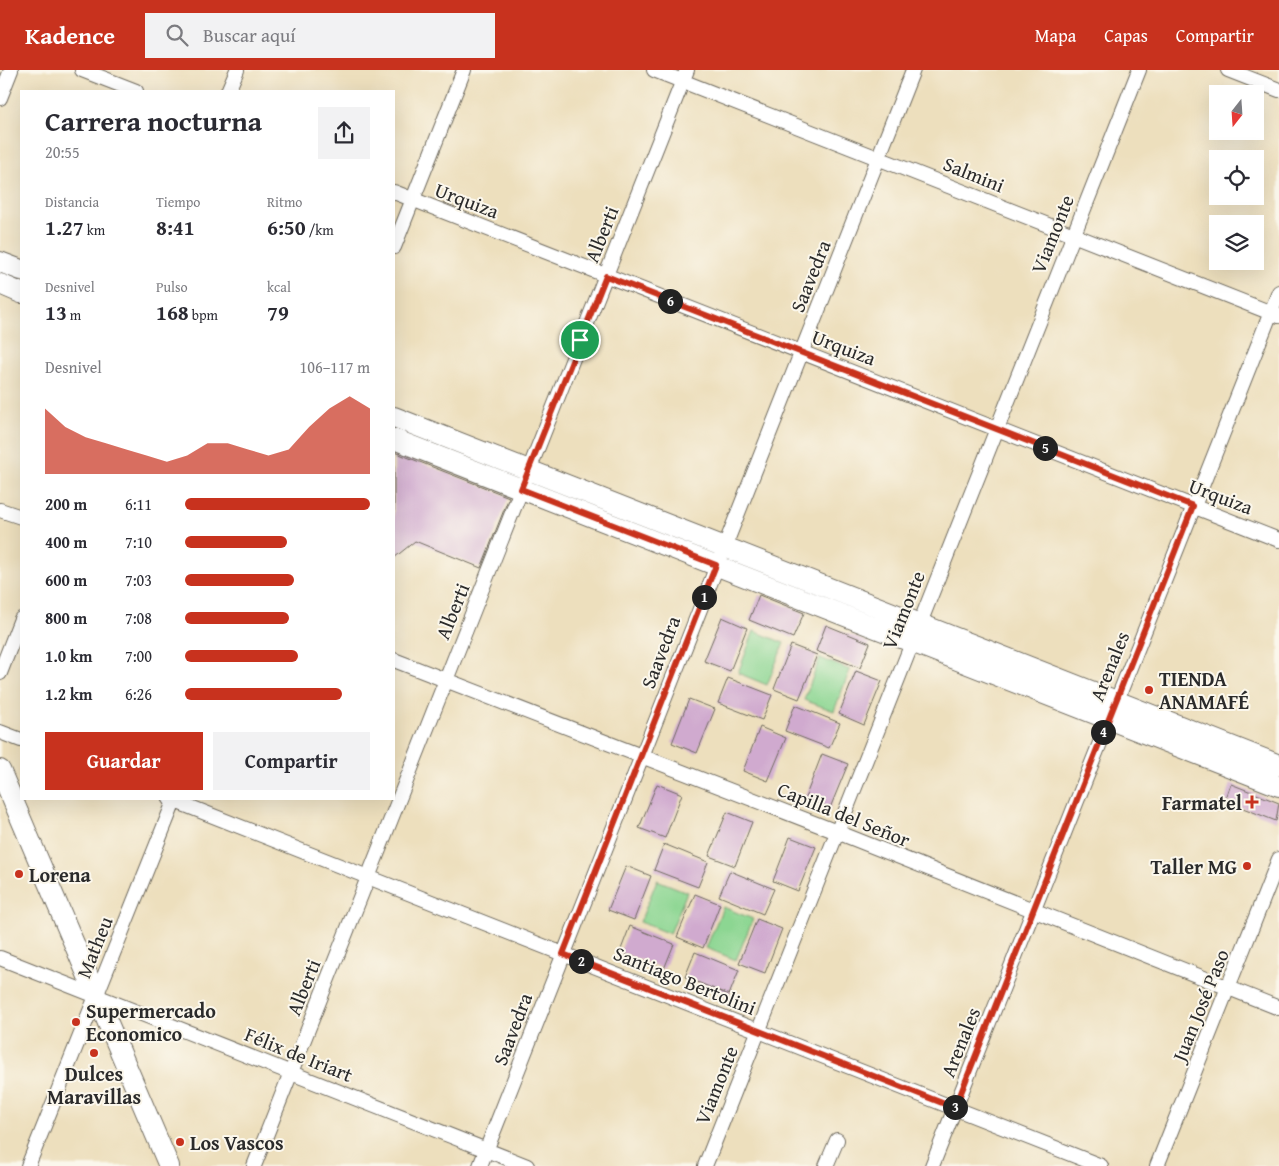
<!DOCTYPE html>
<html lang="es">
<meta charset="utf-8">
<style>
:root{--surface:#fff;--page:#f2f2f3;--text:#2b2b33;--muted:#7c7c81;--accent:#c8321e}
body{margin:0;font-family:"Gentium Book Plus",serif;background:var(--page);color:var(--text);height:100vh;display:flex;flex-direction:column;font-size:19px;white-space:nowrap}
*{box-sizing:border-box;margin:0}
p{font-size:16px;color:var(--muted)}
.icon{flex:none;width:28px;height:28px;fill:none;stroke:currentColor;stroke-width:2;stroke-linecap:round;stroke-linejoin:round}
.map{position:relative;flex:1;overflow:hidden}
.panel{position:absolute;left:20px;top:20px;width:375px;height:710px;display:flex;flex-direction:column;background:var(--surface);border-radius:0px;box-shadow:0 5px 20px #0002}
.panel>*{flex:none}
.needle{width:32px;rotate:197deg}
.controls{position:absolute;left:1209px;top:15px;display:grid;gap:10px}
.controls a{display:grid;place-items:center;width:55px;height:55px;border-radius:0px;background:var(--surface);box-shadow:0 5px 20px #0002;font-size:25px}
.pin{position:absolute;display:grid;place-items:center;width:42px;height:42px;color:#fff;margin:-21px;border:2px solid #fff;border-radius:50%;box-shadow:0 1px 5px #0007}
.km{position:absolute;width:25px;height:25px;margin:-12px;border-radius:50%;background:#222;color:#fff;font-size:14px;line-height:25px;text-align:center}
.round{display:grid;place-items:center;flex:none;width:52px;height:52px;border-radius:0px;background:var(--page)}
.summary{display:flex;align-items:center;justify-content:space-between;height:85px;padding:0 25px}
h1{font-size:28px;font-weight:600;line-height:38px}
.figures{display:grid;grid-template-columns:repeat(3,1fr);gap:8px;height:85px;padding:5px 25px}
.figures div{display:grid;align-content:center}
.figures b{font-size:21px;font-weight:600}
.figures small{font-size:14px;font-weight:400}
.figures p{font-size:14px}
.chart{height:140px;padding:10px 25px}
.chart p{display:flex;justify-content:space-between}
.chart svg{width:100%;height:90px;margin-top:5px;fill:var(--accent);opacity:.7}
.button{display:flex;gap:10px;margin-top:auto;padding:10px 25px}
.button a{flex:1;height:58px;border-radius:0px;background:var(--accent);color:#fff;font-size:20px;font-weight:600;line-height:58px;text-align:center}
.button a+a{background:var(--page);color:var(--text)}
ul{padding:0 25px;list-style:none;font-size:16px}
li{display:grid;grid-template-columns:80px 60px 1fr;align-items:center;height:38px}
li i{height:12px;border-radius:6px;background:var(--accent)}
header{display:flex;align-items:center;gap:30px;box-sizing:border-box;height:70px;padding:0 25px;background:var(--accent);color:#fff}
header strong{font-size:24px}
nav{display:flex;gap:28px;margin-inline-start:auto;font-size:18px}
.search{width:350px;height:45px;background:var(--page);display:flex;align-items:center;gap:12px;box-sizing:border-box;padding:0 18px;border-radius:0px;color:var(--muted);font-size:19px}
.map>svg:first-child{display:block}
.green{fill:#8cd692;stroke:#5c805e}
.building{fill:#d0aacf}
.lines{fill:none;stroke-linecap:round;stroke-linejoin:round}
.minor-casing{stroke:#6f6a5e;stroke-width:16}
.secondary-casing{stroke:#6f6a5e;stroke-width:22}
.minor{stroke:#fff;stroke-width:14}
.secondary{stroke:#fff;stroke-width:20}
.route-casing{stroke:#fff;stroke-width:10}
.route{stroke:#c8321e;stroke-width:6}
.poi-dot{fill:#c8321e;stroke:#fbf7ec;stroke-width:2}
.labels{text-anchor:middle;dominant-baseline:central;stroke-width:4;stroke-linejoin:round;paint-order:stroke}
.street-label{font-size:20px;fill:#2b2b2b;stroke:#fbf7ec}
.poi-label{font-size:20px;font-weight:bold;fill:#2b2b2b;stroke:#fbf7ec;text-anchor:start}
</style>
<header>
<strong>Kadence</strong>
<div class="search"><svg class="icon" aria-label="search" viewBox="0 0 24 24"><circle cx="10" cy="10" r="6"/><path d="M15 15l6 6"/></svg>Buscar aquí</div>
<nav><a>Mapa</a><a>Capas</a><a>Compartir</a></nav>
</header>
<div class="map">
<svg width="1279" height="1096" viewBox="0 0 1279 1096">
<rect width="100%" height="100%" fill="#fbf7ec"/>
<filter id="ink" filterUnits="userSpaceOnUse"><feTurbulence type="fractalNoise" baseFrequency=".02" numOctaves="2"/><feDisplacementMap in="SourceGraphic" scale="10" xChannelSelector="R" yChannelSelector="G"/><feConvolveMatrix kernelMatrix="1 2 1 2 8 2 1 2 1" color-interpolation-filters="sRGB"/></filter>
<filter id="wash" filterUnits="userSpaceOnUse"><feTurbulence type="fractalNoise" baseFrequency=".0096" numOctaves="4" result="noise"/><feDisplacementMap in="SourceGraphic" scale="20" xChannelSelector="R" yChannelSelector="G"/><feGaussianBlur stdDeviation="1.12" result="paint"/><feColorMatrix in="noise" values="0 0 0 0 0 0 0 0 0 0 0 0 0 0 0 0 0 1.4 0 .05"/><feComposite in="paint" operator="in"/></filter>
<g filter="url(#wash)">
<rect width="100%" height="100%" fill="#eddfbd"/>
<!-- green -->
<path class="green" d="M 754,561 L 784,573 L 767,615 L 738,603 Z
M 820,588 L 850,600 L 834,641 L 804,630 Z
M 657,810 L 687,822 L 670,864 L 640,852 Z
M 723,837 L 753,849 L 736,890 L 706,878 Z"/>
<g id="blocks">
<!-- building -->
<path class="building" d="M 394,382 L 509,427 L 481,498 L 415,471 L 394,488 Z
M 759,525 L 804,543 L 793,568 L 749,550 Z
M 722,547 L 747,558 L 730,601 L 704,591 Z
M 826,555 L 870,573 L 860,598 L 816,581 Z
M 791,575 L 817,585 L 799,629 L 774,619 Z
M 856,601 L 882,611 L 864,655 L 839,644 Z
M 728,608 L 772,625 L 762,650 L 718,633 Z
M 689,629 L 715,639 L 697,683 L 672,673 Z
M 795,635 L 840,653 L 829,678 L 785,661 Z
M 760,657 L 786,668 L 768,711 L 743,701 Z
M 822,684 L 848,694 L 830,738 L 805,728 Z
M 657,714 L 682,724 L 665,768 L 639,758 Z
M 1231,714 L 1279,733 L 1276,751 L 1225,731 Z
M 727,742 L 752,752 L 735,796 L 709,786 Z
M 790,767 L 816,777 L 798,821 L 773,811 Z
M 664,774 L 708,792 L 698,817 L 654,800 Z
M 626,796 L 651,806 L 634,850 L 608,840 Z
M 730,801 L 774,819 L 763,844 L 719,826 Z
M 695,824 L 720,834 L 703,878 L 677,867 Z
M 757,849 L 782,859 L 765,903 L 739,893 Z
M 630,856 L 674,874 L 664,899 L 620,882 Z
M 695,882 L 739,900 L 729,925 L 685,907 Z"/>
</g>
</g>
<g filter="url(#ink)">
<use href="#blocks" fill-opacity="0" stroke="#6f6a5e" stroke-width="1"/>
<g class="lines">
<defs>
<path id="minor" d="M 82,0 L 136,21
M 654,0 L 1279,246
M 1228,0 L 1279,20
M 228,21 L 237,0
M 0,28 L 11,0
M 394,122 L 1279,470
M 394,177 L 464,0
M 0,440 L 21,447
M 394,590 L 837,762 L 1279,938
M 0,603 L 21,549
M 0,662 L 21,670
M 170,729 L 1101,1096
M 0,888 L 527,1096
M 28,1096 L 175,729
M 254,1096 L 687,0
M 480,1096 L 913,0
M 705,1096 L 1139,0
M 826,1096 L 837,1070
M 932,1096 L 1279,222
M 1157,1096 L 1279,789"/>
<path id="secondary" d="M 0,192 L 21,200
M 0,214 L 21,223
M 394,347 L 1279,695
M 394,369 L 1279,716
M 0,700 L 169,1096"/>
</defs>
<!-- minor casing -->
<use href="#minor" class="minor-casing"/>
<!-- secondary casing -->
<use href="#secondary" class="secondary-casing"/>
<!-- minor -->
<use href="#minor" class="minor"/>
<!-- secondary -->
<use href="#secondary" class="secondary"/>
</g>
</g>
<g class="lines" filter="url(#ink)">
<defs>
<path id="route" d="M 606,206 L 1193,436 L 955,1038 L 563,884 L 716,495 L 521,419 Z"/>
</defs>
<!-- route casing -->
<use href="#route" class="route-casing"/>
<!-- route -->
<use href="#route" class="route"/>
</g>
<!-- markers -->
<g class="poi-dot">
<circle cx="1149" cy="620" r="5"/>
<path d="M1249.5 724.5h5v5h5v5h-5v5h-5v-5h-5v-5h5z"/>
<circle cx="1247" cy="796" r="5"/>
<circle cx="19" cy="804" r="5"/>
<circle cx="76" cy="952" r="5"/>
<circle cx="94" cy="983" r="5"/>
<circle cx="180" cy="1072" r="5"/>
</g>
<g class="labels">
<!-- street labels -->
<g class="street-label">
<text transform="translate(974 104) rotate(22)">Salmini</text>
<text transform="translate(467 130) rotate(21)">Urquiza</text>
<text transform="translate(601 164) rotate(-68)">Alberti</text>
<text transform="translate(1052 164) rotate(-68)">Viamonte</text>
<text transform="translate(810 206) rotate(-68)">Saavedra</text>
<text transform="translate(844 277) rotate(21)">Urquiza</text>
<text transform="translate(1221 426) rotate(21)">Urquiza</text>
<text transform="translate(903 540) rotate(-68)">Viamonte</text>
<text transform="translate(452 541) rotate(-68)">Alberti</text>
<text transform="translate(660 582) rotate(-69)">Saavedra</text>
<text transform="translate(1109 596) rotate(-68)">Arenales</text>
<text transform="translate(844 744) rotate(22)">Capilla del Señor</text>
<text transform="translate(94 877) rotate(-68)">Matheu</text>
<text transform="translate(685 910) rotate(22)">Santiago Bertolini</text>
<text transform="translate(303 917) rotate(-68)">Alberti</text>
<text transform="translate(1200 935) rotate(-68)">Juan José Paso</text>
<text transform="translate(512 959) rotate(-69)">Saavedra</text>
<text transform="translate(960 972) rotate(-68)">Arenales</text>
<text transform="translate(299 984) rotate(22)">Félix de Iriart</text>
<text transform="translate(716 1015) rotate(-68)">Viamonte</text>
</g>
<!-- poi labels -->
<g class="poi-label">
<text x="1159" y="608">TIENDA<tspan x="1159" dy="23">ANAMAFÉ</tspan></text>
<text x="1242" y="732" text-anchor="end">Farmatel</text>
<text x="1237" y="796" text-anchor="end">Taller MG</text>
<text x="29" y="804">Lorena</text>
<text x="86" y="940">Supermercado<tspan x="86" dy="23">Economico</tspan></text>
<text x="94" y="1003" text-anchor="middle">Dulces<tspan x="94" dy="23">Maravillas</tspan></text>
<text x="190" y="1072">Los Vascos</text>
</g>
</g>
</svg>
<div class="controls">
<a><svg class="needle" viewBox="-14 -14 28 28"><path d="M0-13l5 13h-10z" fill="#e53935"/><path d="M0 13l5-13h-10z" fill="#7c7c81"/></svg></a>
<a><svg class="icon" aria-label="locate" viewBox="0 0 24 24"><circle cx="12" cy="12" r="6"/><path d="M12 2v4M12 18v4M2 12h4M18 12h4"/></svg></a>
<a><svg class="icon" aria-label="layers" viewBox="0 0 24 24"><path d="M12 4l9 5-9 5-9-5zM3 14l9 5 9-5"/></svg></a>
</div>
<div class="pin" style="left:580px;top:270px;background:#1e9e55"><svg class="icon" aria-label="arrive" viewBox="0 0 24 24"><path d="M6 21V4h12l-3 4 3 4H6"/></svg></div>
<b class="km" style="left:704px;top:527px">1</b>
<b class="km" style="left:581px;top:891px">2</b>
<b class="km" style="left:955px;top:1037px">3</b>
<b class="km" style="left:1103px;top:662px">4</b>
<b class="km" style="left:1045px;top:378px">5</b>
<b class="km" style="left:670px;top:231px">6</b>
<section class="panel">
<div class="summary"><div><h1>Carrera nocturna</h1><p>20:55</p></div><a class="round"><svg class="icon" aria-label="share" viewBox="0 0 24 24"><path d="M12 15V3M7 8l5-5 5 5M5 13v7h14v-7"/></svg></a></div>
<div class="figures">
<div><p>Distancia</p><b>1.27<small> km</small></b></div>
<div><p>Tiempo</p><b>8:41</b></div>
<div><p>Ritmo</p><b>6:50<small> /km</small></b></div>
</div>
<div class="figures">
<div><p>Desnivel</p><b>13<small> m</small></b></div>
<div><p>Pulso</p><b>168<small> bpm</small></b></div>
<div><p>kcal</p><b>79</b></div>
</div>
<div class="chart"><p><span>Desnivel</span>106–117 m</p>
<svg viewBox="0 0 160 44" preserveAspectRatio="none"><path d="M0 44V12L10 21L20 26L30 29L40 32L50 35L60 38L70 35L80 29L90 29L100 32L110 35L120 32L130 21L140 12L150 6L160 12V44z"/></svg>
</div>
<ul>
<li><b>200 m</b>6:11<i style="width:100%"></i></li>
<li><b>400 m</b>7:10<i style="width:55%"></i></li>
<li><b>600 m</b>7:03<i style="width:59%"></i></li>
<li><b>800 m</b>7:08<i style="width:56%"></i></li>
<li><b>1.0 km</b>7:00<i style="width:61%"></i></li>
<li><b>1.2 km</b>6:26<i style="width:85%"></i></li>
</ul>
<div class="button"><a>Guardar</a><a>Compartir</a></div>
</section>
</div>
